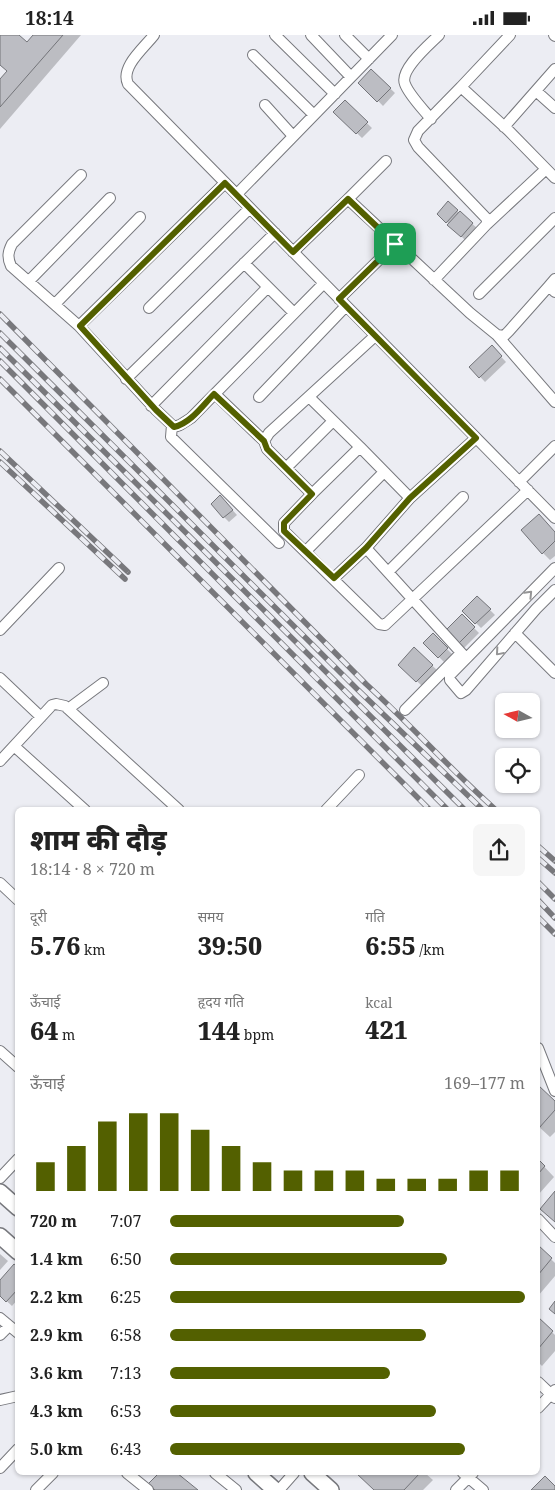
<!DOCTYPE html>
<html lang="hi">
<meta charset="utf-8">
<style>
:root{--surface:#fff;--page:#f6f6f6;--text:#222;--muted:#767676;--accent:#536000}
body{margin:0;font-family:"Noto Serif","Noto Sans Devanagari",serif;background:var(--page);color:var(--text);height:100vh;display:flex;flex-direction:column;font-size:19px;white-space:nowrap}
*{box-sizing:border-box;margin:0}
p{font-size:16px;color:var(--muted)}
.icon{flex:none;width:28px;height:28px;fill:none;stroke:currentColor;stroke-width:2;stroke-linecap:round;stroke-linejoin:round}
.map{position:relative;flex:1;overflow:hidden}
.drawer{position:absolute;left:15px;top:772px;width:525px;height:668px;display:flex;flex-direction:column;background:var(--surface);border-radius:8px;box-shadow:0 1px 4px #0004}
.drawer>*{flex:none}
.needle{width:32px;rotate:278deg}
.tools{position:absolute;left:495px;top:658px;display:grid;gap:10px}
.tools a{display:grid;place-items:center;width:45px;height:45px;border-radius:8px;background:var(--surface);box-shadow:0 1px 4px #0004;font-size:25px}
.pin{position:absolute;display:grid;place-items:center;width:42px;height:42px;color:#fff;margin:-21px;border-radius:10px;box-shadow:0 2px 8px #0006}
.round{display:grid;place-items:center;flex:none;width:52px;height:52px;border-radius:8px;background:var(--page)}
.overview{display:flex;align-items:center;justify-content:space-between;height:85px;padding:0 15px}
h1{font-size:28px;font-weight:800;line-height:38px}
.stats{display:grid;grid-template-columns:repeat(3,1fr);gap:8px;height:85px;padding:5px 15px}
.stats div{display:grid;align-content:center}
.stats b{font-size:25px;font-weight:800}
.stats small{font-size:14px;font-weight:400}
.stats p{font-size:14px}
.chart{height:140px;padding:10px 15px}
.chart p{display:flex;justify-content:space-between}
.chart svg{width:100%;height:90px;margin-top:5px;stroke:var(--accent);stroke-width:6}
ul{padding:0 15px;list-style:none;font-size:16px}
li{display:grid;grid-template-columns:80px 60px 1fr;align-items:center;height:38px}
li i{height:12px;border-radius:6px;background:var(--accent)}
.status{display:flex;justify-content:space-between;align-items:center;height:35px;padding:0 25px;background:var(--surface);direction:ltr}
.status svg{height:14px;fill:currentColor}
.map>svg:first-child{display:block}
.shadow{fill:#0003}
.building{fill:#bcbdc3;stroke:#737479}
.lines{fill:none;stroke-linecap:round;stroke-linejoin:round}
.street-casing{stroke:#77787d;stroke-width:12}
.secondary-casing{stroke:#77787d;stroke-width:18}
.street{stroke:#fff;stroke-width:10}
.secondary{stroke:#fff;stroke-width:15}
.rail-casing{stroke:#78787c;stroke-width:5.5}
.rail{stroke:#ecedf3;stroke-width:4;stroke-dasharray:11;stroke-linecap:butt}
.oneway{stroke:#959596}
.route-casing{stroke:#fff;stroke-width:10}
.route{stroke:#536000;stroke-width:6}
</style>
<div class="status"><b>18:14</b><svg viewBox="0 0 49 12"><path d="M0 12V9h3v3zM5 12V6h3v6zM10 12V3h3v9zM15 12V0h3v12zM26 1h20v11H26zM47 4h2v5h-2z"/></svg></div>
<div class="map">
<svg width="555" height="1455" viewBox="0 0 555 1455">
<rect width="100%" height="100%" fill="#ecedf3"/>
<!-- shadow -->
<path class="shadow" d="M 0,0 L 17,0 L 27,9 L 35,0 L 81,0 L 0,94 L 0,46 L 8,37 L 0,29 Z
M 371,35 L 395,58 L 383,71 L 360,47 Z
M 345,67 L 372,93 L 362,103 L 335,77 Z
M 448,168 L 477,193 L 466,206 L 439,179 Z
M 492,312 L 506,327 L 485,347 L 471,332 Z
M 225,467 L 237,480 L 229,487 L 224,482 Z
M 555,498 L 555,521 L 550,525 L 543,518 Z
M 477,562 L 495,580 L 481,593 L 464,576 Z
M 462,581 L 479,598 L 464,613 L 447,596 Z
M 433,600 L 452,619 L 444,627 L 425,608 Z
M 414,614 L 437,635 L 422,651 L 400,630 Z
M 538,1052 L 555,1067 L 555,1097 L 550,1102 L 538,1091 Z
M 538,1125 L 554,1142 L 538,1160 Z
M 538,1212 L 555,1228 L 555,1241 L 538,1261 Z
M 0,1219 L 8,1226 L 0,1235 Z
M 18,1233 L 18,1264 L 12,1271 L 0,1260 L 0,1247 Z
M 538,1284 L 555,1300 L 555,1316 L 542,1331 L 538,1327 Z
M 357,1438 L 425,1438 L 433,1445 L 423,1455 L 375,1455 Z"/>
<!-- building -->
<path class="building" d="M 0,0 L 19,0 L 27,7 L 33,0 L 63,0 L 0,72 L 0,44 L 7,36 L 0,30 Z
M 371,34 L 391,53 L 377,67 L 358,48 Z
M 345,65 L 368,87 L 356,99 L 333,77 Z
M 448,166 L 458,175 L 446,188 L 437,179 Z
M 460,176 L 473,188 L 461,202 L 447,190 Z
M 492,310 L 502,321 L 479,343 L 469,332 Z
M 220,460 L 233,475 L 223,483 L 211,469 Z
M 539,479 L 555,497 L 555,506 L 542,519 L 521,495 Z
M 477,561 L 491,574 L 475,589 L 462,576 Z
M 462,579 L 475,592 L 458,609 L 445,596 Z
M 433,598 L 448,613 L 438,623 L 423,608 Z
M 414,612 L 433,630 L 416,647 L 398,630 Z
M 538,1050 L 555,1066 L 555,1075 L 539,1093 L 538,1091 Z
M 538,1124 L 545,1131 L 538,1139 Z
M 555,1156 L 555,1187 L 540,1174 Z
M 538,1210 L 552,1223 L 538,1240 Z
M 14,1229 L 18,1232 L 18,1254 L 6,1267 L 0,1261 L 0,1245 Z
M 555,1266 L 555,1279 L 549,1274 Z
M 538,1282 L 553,1296 L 538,1314 Z
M 159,1438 L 177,1438 L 198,1455 L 155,1455 L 148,1449 Z
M 356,1438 L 420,1438 L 404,1455 L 374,1455 Z
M 545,1441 L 555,1451 L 555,1455 L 531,1455 Z"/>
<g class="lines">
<defs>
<path id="street" d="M 154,0 C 144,13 120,32 128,49 L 555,483
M 275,0 L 335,59
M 311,0 L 351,42
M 345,0 L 369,24
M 510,0 L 461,52 L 508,95 L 555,143
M 554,0 L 555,1
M 253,20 L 314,80
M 536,56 L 555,73
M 265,70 L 293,101
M 431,84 C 423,74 409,60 405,49 C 399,35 429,10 439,0
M 504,92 L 555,34
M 225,148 L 79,291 L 156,375 L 174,392 L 180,390 L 191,383 L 324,248
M 237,159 L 392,0
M 348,164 L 386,126
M 487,189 L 546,134
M 293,217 L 348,164 L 470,278 L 497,300 L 504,301 L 509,296 L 549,251
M 244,228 L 294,278
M 555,244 L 549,251 L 555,257
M 434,245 L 487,189 L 487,184 L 418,112 L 414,105 L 418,96 L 461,52
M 29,246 L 110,163
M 479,259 L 555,183
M 339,264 L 395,209
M 55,269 L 140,182
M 149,273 L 250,173
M 79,291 L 11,231 C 7,222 8,217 12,209 L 81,140
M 496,299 L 555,367
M 375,301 L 269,398 L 264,406 L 267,414 L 312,459 L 284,488 L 284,496 L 379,589 L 385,590 L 528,455
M 126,344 L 275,198
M 215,359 L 264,406
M 259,362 L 346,271
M 309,362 L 360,412
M 151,371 L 268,252
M 172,390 L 171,402 L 279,508
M 286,433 L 333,386
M 519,447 L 555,411
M 312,459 L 360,412 L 410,463 L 476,403
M 366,513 L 410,463
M 306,516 L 384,437
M 555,533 L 450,640 L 450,645 L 461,658 L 466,655 L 536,574 L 555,555
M 388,537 L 463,462
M 334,543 L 366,513 L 466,623
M 0,595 L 59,533
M 515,598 L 555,638
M 0,643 L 41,682
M 68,674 L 103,648
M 405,675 L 461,618
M 14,711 L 85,775
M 0,726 L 52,670 L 56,669 L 65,671 L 179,775
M 326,775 L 359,740
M 0,848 L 18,865
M 538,1013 L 555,1056
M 0,1016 L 18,1032
M 0,1143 L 18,1124
M 538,1184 L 555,1202
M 0,1283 L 18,1298
M 0,1300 L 9,1291
M 538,1347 L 555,1363
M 0,1365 L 18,1361
M 538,1373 L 555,1355
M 0,1433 L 18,1414
M 127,1438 L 148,1455
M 215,1438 L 236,1455
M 463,1438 L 483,1455
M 36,1455 L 53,1438
M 279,1455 L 294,1438
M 456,1455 L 473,1438"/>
<path id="secondary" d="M 0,1157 L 18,1173
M 0,1201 L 18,1217
M 256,1438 L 275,1455
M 312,1438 L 331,1455"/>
</defs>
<!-- street casing -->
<use href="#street" class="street-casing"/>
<!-- secondary casing -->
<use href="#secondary" class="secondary-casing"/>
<!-- street -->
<use href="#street" class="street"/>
<!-- secondary -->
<use href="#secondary" class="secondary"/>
<defs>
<path id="rail" d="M 0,279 L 366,649 C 411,690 451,735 496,775
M 0,298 L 357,654 L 483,775
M 0,313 L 465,775
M 0,326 L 448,775
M 0,344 L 430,775
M 0,416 L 128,537
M 0,427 L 125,544
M 538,811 L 555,826
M 538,823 L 555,838
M 538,847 L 555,864
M 538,865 L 555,883
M 538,882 L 555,899"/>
</defs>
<!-- rail casing -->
<use href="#rail" class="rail-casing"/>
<!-- rail -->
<use href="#rail" class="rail"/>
</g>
<!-- one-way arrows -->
<defs><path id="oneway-chevron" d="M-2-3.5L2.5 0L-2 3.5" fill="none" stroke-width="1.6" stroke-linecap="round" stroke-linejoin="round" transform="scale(1.25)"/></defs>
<g class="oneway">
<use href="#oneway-chevron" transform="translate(529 559) rotate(-46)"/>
<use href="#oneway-chevron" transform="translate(499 617) rotate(131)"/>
</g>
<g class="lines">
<defs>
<path id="route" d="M 225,148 L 293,217 L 348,164 L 395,209 L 339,264 L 476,403 L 410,463 L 366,513 L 334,543 L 284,496 L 284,488 L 312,459 L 267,414 L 264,406 L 214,359 C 203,370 191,388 174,392 L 156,375 L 80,291 Z"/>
</defs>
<!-- route casing -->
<use href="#route" class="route-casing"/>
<!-- route -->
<use href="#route" class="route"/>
</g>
</svg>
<div class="tools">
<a><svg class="needle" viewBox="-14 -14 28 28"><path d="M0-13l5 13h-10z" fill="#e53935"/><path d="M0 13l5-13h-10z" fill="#767676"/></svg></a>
<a><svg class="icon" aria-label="locate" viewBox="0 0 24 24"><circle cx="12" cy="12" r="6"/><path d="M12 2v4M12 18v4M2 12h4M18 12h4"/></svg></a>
</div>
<div class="pin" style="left:395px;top:209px;background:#1e9e55"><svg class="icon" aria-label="arrive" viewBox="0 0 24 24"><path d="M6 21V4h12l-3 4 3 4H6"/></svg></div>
<section class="drawer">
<div class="overview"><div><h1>शाम की दौड़</h1><p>18:14 · 8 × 720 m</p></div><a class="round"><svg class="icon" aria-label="share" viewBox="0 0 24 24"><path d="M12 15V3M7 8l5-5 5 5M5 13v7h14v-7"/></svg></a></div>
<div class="stats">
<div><p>दूरी</p><b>5.76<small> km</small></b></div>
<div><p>समय</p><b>39:50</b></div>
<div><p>गति</p><b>6:55<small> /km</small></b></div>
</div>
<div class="stats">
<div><p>ऊँचाई</p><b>64<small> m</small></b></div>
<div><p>हृदय गति</p><b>144<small> bpm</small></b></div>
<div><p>kcal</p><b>421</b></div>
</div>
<div class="chart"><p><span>ऊँचाई</span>169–177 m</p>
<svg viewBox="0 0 160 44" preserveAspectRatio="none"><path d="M5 44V30M15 44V22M25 44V10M35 44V6M45 44V6M55 44V14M65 44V22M75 44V30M85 44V34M95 44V34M105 44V34M115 44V38M125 44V38M135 44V38M145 44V34M155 44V34"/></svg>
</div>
<ul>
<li><b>720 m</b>7:07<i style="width:66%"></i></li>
<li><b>1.4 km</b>6:50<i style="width:78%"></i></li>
<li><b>2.2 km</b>6:25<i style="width:100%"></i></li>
<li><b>2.9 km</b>6:58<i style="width:72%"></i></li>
<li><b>3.6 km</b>7:13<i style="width:62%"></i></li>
<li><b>4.3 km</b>6:53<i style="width:75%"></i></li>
<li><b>5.0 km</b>6:43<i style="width:83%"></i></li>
</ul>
</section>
</div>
